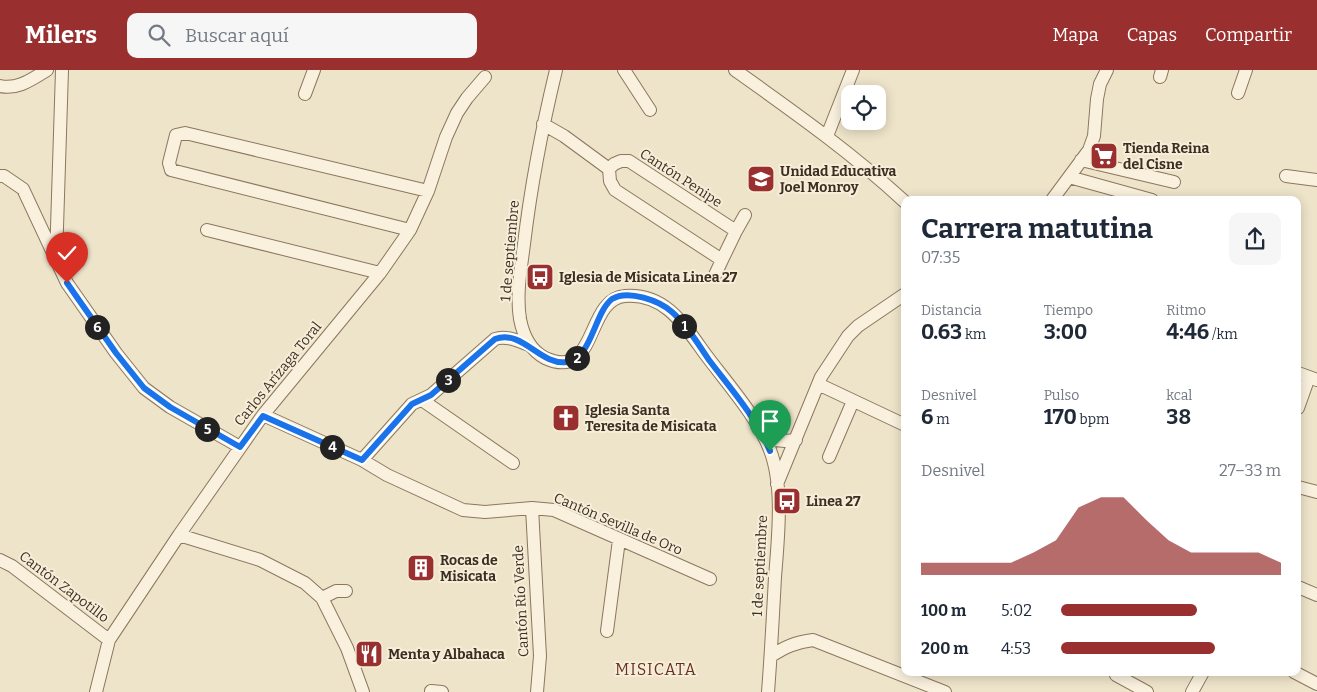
<!DOCTYPE html>
<html lang="es">
<meta charset="utf-8">
<style>
:root{--surface:#fff;--page:#f6f6f7;--text:#1f2937;--muted:#747a83;--accent:#992f2f}
body{margin:0;font-family:Bitter,serif;background:var(--page);color:var(--text);height:100vh;display:flex;flex-direction:column;font-size:19px;white-space:nowrap}
*{box-sizing:border-box;margin:0}
p{font-size:16px;color:var(--muted)}
.icon{flex:none;width:28px;height:28px;fill:none;stroke:currentColor;stroke-width:2;stroke-linecap:round;stroke-linejoin:round}
.map{position:relative;flex:1;overflow:hidden}
.panel{position:absolute;left:901px;top:126px;width:400px;height:480px;display:flex;flex-direction:column;background:var(--surface);border-radius:10px;box-shadow:0 2px 12px #0003}
.panel>*{flex:none}
.fabs{position:absolute;left:841px;top:15px;display:grid;gap:10px}
.fabs a{display:grid;place-items:center;width:45px;height:45px;border-radius:10px;background:var(--surface);box-shadow:0 2px 12px #0003;font-size:25px}
.pin{position:absolute;display:grid;place-items:center;width:42px;height:42px;color:#fff;margin:-51px -21px;border-radius:50% 50% 50% 0;rotate:-45deg;box-shadow:0 0 5px #0007}
.pin .icon{rotate:45deg}
.km{position:absolute;width:25px;height:25px;margin:-12px;border-radius:50%;background:#222;color:#fff;font-size:14px;line-height:25px;text-align:center}
.round{display:grid;place-items:center;flex:none;width:52px;height:52px;border-radius:10px;background:var(--page)}
.summary{display:flex;align-items:center;justify-content:space-between;height:85px;padding:0 20px}
h1{font-size:28px;font-weight:700;line-height:38px}
.stats{display:grid;grid-template-columns:repeat(3,1fr);gap:8px;height:85px;padding:5px 20px}
.stats div{display:grid;align-content:center}
.stats b{font-size:21px;font-weight:700}
.stats small{font-size:14px;font-weight:400}
.stats p{font-size:14px}
.chart{height:140px;padding:10px 20px}
.chart p{display:flex;justify-content:space-between}
.chart svg{width:100%;height:90px;margin-top:5px;fill:var(--accent);opacity:.7}
ul{padding:0 20px;list-style:none;font-size:16px}
li{display:grid;grid-template-columns:80px 60px 1fr;align-items:center;height:38px}
li i{height:12px;border-radius:6px;background:var(--accent)}
header{display:flex;align-items:center;gap:30px;box-sizing:border-box;height:70px;padding:0 25px;background:var(--accent);color:#fff}
header strong{font-size:24px}
nav{display:flex;gap:28px;margin-inline-start:auto;font-size:18px}
.search{width:350px;height:45px;background:var(--page);display:flex;align-items:center;gap:12px;box-sizing:border-box;padding:0 18px;border-radius:10px;color:var(--muted);font-size:19px}
.map>svg:first-child{display:block}
.lines{fill:none;stroke-linecap:round;stroke-linejoin:round}
.minor-casing{stroke:#8b775e;stroke-width:14}
.minor{stroke:#f9f1dd;stroke-width:12}
.route-casing{stroke:#fff;stroke-width:10}
.route{stroke:#1a73e8;stroke-width:6}
.labels{text-anchor:middle;dominant-baseline:central;stroke-width:4;stroke-linejoin:round;paint-order:stroke}
.poi-label{font-size:14px;font-weight:bold;fill:#3c2e21;stroke:#f6eed9;text-anchor:start}
.street-label{font-size:14px;fill:#3c2e21;stroke:#f6eed9}
.quarter-label{font-size:16px;letter-spacing:1px;fill:#683121;stroke:#f6eed9}
</style>
<header>
<strong>Milers</strong>
<div class="search"><svg class="icon" aria-label="search" viewBox="0 0 24 24"><circle cx="10" cy="10" r="6"/><path d="M15 15l6 6"/></svg>Buscar aquí</div>
<nav><a>Mapa</a><a>Capas</a><a>Compartir</a></nav>
</header>
<div class="map">
<svg width="1317" height="622" viewBox="0 0 1317 622">
<rect width="100%" height="100%" fill="#eee4ca"/>
<g class="lines">
<defs>
<path id="minor" d="M 556,0 C 542,58 531,115 524,174 C 521,198 516,224 520,249 C 523,265 530,280 545,288 C 598,312 585,229 625,226 C 664,223 683,253 703,281 C 725,311 757,346 770,380 C 784,416 778,469 775,507 C 773,545 771,584 768,622
M 624,0 L 650,40
M 735,0 C 794,42 852,83 905,132
M 1160,7 L 1162,0
M 0,16 C 18,20 32,9 47,0
M 1238,23 L 1246,0
M 305,24 L 314,0
M 543,54 L 564,66 L 609,99
M 827,66 L 853,0
M 1081,90 L 1174,112
M 621,91 L 629,91 L 736,161 L 722,190 L 615,120 L 610,111 L 609,99 L 614,94 Z
M 0,106 L 4,106 L 23,119 L 67,213 L 116,283 L 144,318 L 170,337 L 240,377
M 1286,106 L 1317,110
M 1069,107 L 1152,130
M 1052,130 L 1089,80 L 1094,66 L 1097,29 L 1100,14 L 1107,0
M 207,160 L 380,203
M 410,160 L 171,100 L 169,93 L 176,65 L 185,63 L 428,121
M 736,161 L 745,145
M 56,189 L 62,0
M 715,205 L 722,190
M 1298,303 L 1317,310
M 818,314 L 905,355
M 422,330 L 513,393
M 1298,338 L 1309,307
M 263,345 L 362,390 L 387,405 L 463,440 L 485,442 L 532,438 L 554,440 L 710,509
M 765,369 L 785,371 L 796,370
M 829,387 L 853,331
M 362,390 L 412,334 L 431,325 L 495,269 C 506,265 518,271 529,275
M 777,414 L 821,307 L 848,266 L 858,256 L 905,224
M 1298,417 L 1317,422
M 532,438 L 540,586 L 537,622
M 179,465 L 260,490 L 305,513 L 322,528 L 347,578 L 363,622
M 0,490 L 12,496 L 109,570
M 1298,517 L 1317,525
M 322,528 L 336,521 L 346,521
M 607,561 L 619,470
M 771,586 C 785,577 796,572 813,570 L 945,622
M 1294,602 L 1317,614
M 1116,605 L 1147,622
M 431,621 L 442,622
M 96,622 L 109,570 L 179,465 L 263,345 L 380,203 L 410,160 L 428,121 L 446,67 L 457,43 L 467,28 L 485,7
M 1192,622 L 1203,602"/>
</defs>
<!-- minor casing -->
<use href="#minor" class="minor-casing"/>
<!-- minor -->
<use href="#minor" class="minor"/>
</g>
<g class="lines">
<defs>
<path id="route" d="M 67,213 L 116,283 L 144,318 L 170,337 L 240,377 L 263,346 L 362,390 L 412,334 L 431,325 L 495,269 C 523,259 540,296 567,292 C 592,288 594,243 612,229 C 628,219 660,231 672,242 C 687,255 698,274 709,290 C 731,319 756,347 770,381"/>
</defs>
<!-- route casing -->
<use href="#route" class="route-casing"/>
<!-- route -->
<use href="#route" class="route"/>
</g>
<!-- icons -->
<defs>
<symbol id="supermarket-square" viewBox="-11 -11 22 22"><rect x="-9" y="-9" width="18" height="18" rx="4" fill="#992f2f" stroke="#f6eed9"/><path d="M-6-5.5h2.5l.6 2H6L4.5 2H-2.5L-4.4-4H-6ZM-1.5 3.2a1.3 1.3 0 1 0 .1 0ZM3 3.2a1.3 1.3 0 1 0 .1 0Z" fill="#fff"/></symbol>
<symbol id="school-square" viewBox="-11 -11 22 22"><rect x="-9" y="-9" width="18" height="18" rx="4" fill="#992f2f" stroke="#f6eed9"/><path d="M0-5L7-2L0 1L-7-2ZM-4 1L0 2.5L4 1V4Q0 6-4 4Z" fill="#fff"/></symbol>
<symbol id="bus-square" viewBox="-11 -11 22 22"><rect x="-9" y="-9" width="18" height="18" rx="4" fill="#992f2f" stroke="#f6eed9"/><path d="M-5-6H5V4H4V6H2V4H-2V6H-4V4H-5ZM-3.5-4V0h7V-4ZM-3.5 1.2v1.5H-2V1.2ZM2 1.2v1.5H3.5V1.2Z" fill="#fff"/></symbol>
<symbol id="church-square" viewBox="-11 -11 22 22"><rect x="-9" y="-9" width="18" height="18" rx="4" fill="#992f2f" stroke="#f6eed9"/><path d="M-1.2-6h2.4v3.5h3.3v2.4h-3.3V6h-2.4V-.1h-3.3v-2.4h3.3Z" fill="#fff"/></symbol>
<symbol id="building-square" viewBox="-11 -11 22 22"><rect x="-9" y="-9" width="18" height="18" rx="4" fill="#992f2f" stroke="#f6eed9"/><path d="M-4-6H4V6H1V3H-1V6H-4ZM-2.5-4.3h1.7v1.8h-1.7ZM.8-4.3h1.7v1.8H.8ZM-2.5-1h1.7V.8h-1.7ZM.8-1h1.7V.8H.8Z" fill="#fff"/></symbol>
<symbol id="restaurant-square" viewBox="-11 -11 22 22"><rect x="-9" y="-9" width="18" height="18" rx="4" fill="#992f2f" stroke="#f6eed9"/><path d="M-5-6h1v4h1v-4h1v4h1v-4h1v5L-1.5 .5V6h-2V.5L-5-1ZM5-6V6H3V1.5H1.5Q1.5-4 5-6Z" fill="#fff"/></symbol>
</defs>
<g fill-rule="evenodd">
<use href="#supermarket-square" x="1088" y="70" width="32" height="32"/>
<use href="#school-square" x="745" y="93" width="32" height="32"/>
<use href="#bus-square" x="524" y="191" width="32" height="32"/>
<use href="#church-square" x="550" y="332" width="32" height="32"/>
<use href="#bus-square" x="771" y="415" width="32" height="32"/>
<use href="#building-square" x="405" y="482" width="32" height="32"/>
<use href="#restaurant-square" x="353" y="568" width="32" height="32"/>
</g>
<g class="labels">
<!-- poi labels -->
<g class="poi-label">
<text x="1123" y="78">Tienda Reina<tspan x="1123" dy="16">del Cisne</tspan></text>
<text x="780" y="101">Unidad Educativa<tspan x="780" dy="16">Joel Monroy</tspan></text>
<text x="559" y="207">Iglesia de Misicata Linea 27</text>
<text x="585" y="340">Iglesia Santa<tspan x="585" dy="16">Teresita de Misicata</tspan></text>
<text x="806" y="431">Linea 27</text>
<text x="440" y="490">Rocas de<tspan x="440" dy="16">Misicata</tspan></text>
<text x="388" y="584">Menta y Albahaca</text>
</g>
<!-- street labels -->
<g class="street-label">
<text transform="translate(681 108) rotate(33)">Cantón Penipe</text>
<text transform="translate(510 181) rotate(-85)">1 de septiembre</text>
<text transform="translate(278 304) rotate(-51)">Carlos Arízaga Toral</text>
<text transform="translate(618 454) rotate(23)">Cantón Sevilla de Oro</text>
<text transform="translate(760 496) rotate(-87)">1 de septiembre</text>
<text transform="translate(64 517) rotate(37)">Cantón Zapotillo</text>
<text transform="translate(521 531) rotate(-93)">Cantón Río Verde</text>
</g>
<!-- quarter labels -->
<g class="quarter-label">
<text x="656" y="599">MISICATA</text>
</g>
</g>
</svg>
<div class="fabs">
<a><svg class="icon" aria-label="locate" viewBox="0 0 24 24"><circle cx="12" cy="12" r="6"/><path d="M12 2v4M12 18v4M2 12h4M18 12h4"/></svg></a>
</div>
<div class="pin" style="left:770px;top:381px;background:#1e9e55"><svg class="icon" aria-label="arrive" viewBox="0 0 24 24"><path d="M6 21V4h12l-3 4 3 4H6"/></svg></div>
<div class="pin" style="left:67px;top:213px;background:#d93025"><svg class="icon" aria-label="check" viewBox="0 0 24 24"><path d="M5 12l5 5 9-10"/></svg></div>
<b class="km" style="left:684px;top:256px">1</b>
<b class="km" style="left:577px;top:288px">2</b>
<b class="km" style="left:448px;top:310px">3</b>
<b class="km" style="left:332px;top:377px">4</b>
<b class="km" style="left:207px;top:359px">5</b>
<b class="km" style="left:97px;top:257px">6</b>
<section class="panel">
<div class="summary"><div><h1>Carrera matutina</h1><p>07:35</p></div><a class="round"><svg class="icon" aria-label="share" viewBox="0 0 24 24"><path d="M12 15V3M7 8l5-5 5 5M5 13v7h14v-7"/></svg></a></div>
<div class="stats">
<div><p>Distancia</p><b>0.63<small> km</small></b></div>
<div><p>Tiempo</p><b>3:00</b></div>
<div><p>Ritmo</p><b>4:46<small> /km</small></b></div>
</div>
<div class="stats">
<div><p>Desnivel</p><b>6<small> m</small></b></div>
<div><p>Pulso</p><b>170<small> bpm</small></b></div>
<div><p>kcal</p><b>38</b></div>
</div>
<div class="chart"><p><span>Desnivel</span>27–33 m</p>
<svg viewBox="0 0 160 44" preserveAspectRatio="none"><path d="M0 44V38L10 38L20 38L30 38L40 38L50 33L60 27L70 11L80 6L90 6L100 17L110 27L120 33L130 33L140 33L150 33L160 38V44z"/></svg>
</div>
<ul>
<li><b>100 m</b>5:02<i style="width:62%"></i></li>
<li><b>200 m</b>4:53<i style="width:70%"></i></li>
</ul>
</section>
</div>
